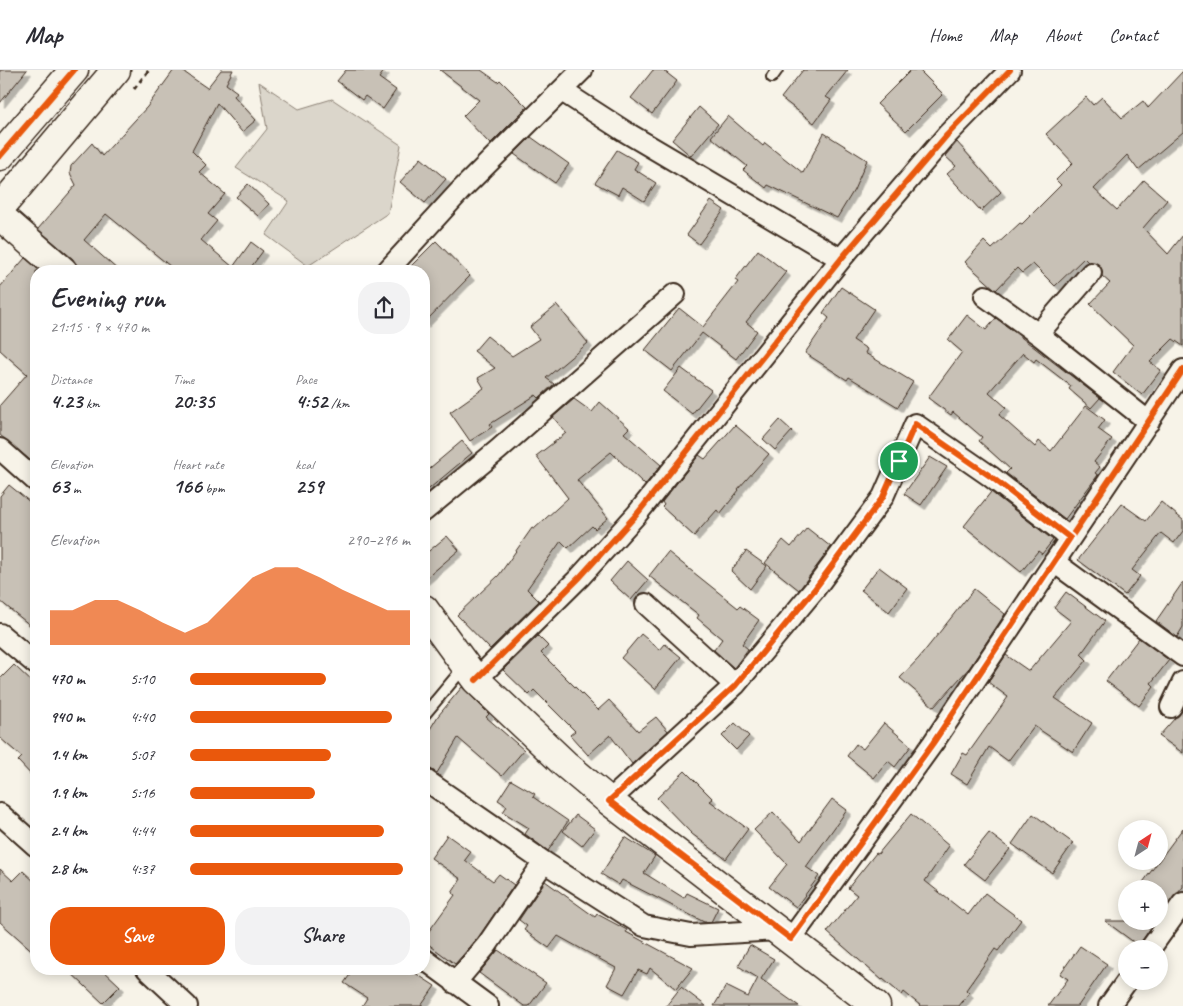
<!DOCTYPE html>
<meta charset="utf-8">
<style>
:root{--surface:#fff;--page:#f2f2f3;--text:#2b2b33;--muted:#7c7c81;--line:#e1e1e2;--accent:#ea580c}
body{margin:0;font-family:Caveat,sans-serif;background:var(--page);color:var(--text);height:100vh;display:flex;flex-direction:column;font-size:19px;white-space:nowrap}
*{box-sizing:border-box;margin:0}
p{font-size:16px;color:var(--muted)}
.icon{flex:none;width:28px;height:28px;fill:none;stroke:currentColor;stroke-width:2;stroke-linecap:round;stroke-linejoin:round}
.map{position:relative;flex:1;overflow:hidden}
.details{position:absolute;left:30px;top:195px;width:400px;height:710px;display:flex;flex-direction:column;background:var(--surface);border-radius:20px;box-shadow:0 2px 12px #0003}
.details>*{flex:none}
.needle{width:32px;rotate:36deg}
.buttons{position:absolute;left:1118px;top:750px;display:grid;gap:10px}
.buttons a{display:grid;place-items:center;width:50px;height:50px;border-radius:50%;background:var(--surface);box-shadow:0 2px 12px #0003;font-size:25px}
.pin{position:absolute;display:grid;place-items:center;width:42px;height:42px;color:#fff;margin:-21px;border:2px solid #fff;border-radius:50%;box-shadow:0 1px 5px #0007}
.round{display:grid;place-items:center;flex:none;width:52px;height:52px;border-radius:20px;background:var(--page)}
.overview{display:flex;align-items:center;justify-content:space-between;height:85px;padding:0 20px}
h1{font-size:28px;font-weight:800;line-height:38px}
.stats{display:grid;grid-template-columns:repeat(3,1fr);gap:8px;height:85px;padding:5px 20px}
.stats div{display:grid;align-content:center}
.stats b{font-size:21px;font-weight:800}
.stats small{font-size:14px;font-weight:400}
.stats p{font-size:14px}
.chart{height:140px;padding:10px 20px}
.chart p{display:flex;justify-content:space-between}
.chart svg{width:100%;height:90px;margin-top:5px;fill:var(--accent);opacity:.7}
.button{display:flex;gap:10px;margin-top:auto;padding:10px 20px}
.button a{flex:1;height:58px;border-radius:20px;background:var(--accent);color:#fff;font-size:20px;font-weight:800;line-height:58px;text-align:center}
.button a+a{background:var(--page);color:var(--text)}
ul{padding:0 20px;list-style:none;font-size:16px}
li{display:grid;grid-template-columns:80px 60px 1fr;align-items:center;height:38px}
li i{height:12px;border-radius:6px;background:var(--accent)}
header{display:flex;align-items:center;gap:30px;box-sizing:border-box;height:70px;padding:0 25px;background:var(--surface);border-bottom:1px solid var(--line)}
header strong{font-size:24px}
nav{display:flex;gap:28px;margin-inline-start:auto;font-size:18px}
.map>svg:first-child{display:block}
.green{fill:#dbd6cb;stroke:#8b8074}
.building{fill:#c8c1b6;stroke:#3b2a1e;filter:url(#shadow)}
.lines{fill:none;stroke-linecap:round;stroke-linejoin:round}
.lane-casing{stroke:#3b2a1e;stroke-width:14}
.street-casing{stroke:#3b2a1e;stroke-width:24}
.secondary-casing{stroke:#3b2a1e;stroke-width:31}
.highway-casing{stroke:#3b2a1e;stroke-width:31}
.path{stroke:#3b2a1e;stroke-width:3;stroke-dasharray:5 4;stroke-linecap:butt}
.lane{stroke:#f7f3e8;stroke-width:10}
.street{stroke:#f7f3e8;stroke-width:20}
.secondary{stroke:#f7f3e8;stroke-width:28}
.highway{stroke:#f7f3e8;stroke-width:28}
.cycleway-casing{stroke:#f7f3e8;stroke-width:9}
.cycleway{stroke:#e8590c;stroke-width:6}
.route-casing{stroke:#fff;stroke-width:10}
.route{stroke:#ea580c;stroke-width:6}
</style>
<header>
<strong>Map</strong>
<nav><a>Home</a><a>Map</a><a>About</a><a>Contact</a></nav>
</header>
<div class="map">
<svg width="1183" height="936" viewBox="0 0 1183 936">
<defs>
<filter id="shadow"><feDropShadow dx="4.5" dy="4.5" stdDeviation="0" flood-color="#0004"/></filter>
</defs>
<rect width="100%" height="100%" fill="#f7f3e8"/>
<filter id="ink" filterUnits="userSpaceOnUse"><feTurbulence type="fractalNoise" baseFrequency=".02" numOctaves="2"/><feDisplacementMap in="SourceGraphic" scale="10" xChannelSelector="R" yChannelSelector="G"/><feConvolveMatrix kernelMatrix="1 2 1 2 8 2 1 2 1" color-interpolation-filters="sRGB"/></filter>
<g filter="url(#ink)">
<!-- green -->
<path class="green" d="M 259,12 L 299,39 L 332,29 L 401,75 L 388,143 L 308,196 L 266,165 L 289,131 L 236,98 L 267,59 Z"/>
<!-- building -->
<path class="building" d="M 0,0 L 27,0 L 0,33 Z
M 174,0 L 181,0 L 207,18 L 221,0 L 233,0 L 226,14 L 237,22 L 234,26 L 256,50 L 242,62 L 217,33 L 192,81 L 206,95 L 199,102 L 225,124 L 208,144 L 217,151 L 201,170 L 233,197 L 251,172 L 263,181 L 248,201 L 176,201 L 106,144 L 84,170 L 119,201 L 78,201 L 73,189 L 38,159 L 76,115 L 70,103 L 71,96 L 92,73 L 102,86 L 147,37 Z
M 346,0 L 385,0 L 379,8 L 396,20 L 383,39 L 365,26 L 362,30 L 337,11 Z
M 440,0 L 481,0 L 498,12 L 500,10 L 527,37 L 490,74 L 463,46 L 479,30 Z
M 653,0 L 663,0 L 677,11 L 652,44 L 631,28 Z
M 803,0 L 848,0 L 826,27 L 831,30 L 814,53 L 781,28 Z
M 911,0 L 919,0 L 943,24 L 906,61 L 877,34 Z
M 1183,1 L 1183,62 L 1138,100 L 1127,85 L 1094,119 L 1117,140 L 1144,110 L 1167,130 L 1143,158 L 1168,184 L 1183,165 L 1183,276 L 1173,269 L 1150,292 L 1161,300 L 1142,325 L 1113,302 L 1133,275 L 1090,234 L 1110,213 L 1102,206 L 1102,200 L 1098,194 L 1088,192 L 1084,188 L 1055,216 L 1033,194 L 1022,203 L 1017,198 L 996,220 L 965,192 L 984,171 L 992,179 L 1020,153 L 1022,154 L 1061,115 L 1056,110 L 1073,93 L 1046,64 L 1086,27 L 1093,35 L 1102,27 L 1122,48 L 1143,31 L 1148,38 Z
M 699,37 L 718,54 L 691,86 L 672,70 Z
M 728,46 L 763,76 L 765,73 L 803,103 L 824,63 L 867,90 L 854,120 L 837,148 L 768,115 L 766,118 L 743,100 L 747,96 L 711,67 Z
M 531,67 L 569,94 L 555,113 L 514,84 Z
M 957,72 L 1001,122 L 981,141 L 947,104 L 956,96 L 945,86 Z
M 617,80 L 638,92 L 634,99 L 656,113 L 644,131 L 622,117 L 618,125 L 595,113 Z
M 421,88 L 446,109 L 425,133 L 400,112 Z
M 248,114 L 269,134 L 258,146 L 236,127 Z
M 711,131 L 724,140 L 699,174 L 687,165 Z
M 436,171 L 470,206 L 424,253 L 424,201 L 406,201 Z
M 758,180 L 786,202 L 746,252 L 757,261 L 736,289 L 702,263 L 672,301 L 645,280 L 679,238 L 703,257 L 738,212 L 735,210 Z
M 25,188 L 40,201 L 36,201 L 36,395 L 0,365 L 0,335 L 27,304 L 0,280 L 0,217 Z
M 841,217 L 874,239 L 853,270 L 867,279 L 865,283 L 913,312 L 898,337 L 849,307 L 847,310 L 805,283 L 829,248 L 823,243 Z
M 557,235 L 588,273 L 546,308 L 554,314 L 539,328 L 536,325 L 490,354 L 492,357 L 470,371 L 450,342 L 484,318 L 478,308 L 495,298 L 474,281 L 487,266 L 512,286 L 539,269 L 530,257 Z
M 967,245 L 986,260 L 996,248 L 1100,328 L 1091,338 L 1069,319 L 1071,316 L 1036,289 L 1034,292 L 1023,283 L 989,322 L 1006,337 L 999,345 L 1035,377 L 1039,371 L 1051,381 L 1086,336 L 1105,350 L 1098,359 L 1112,369 L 1094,392 L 1100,397 L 1095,403 L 1098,405 L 1065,449 L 1006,403 L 1010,399 L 979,371 L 982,367 L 953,342 L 951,345 L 928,328 L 962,282 L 948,270 Z
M 681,298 L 711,320 L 692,344 L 663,321 Z
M 574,329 L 592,342 L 600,332 L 629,358 L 624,363 L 661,395 L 645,415 L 611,382 L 577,410 L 608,448 L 595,459 L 592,456 L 568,478 L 561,471 L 527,519 L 539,531 L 490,579 L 457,545 L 499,505 L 532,458 L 534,459 L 568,428 L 536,386 L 566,363 L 553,347 Z
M 780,350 L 792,361 L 775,380 L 763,369 Z
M 735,355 L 769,384 L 738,419 L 739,420 L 720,444 L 717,440 L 694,466 L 662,437 L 664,435 L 662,432 L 699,385 L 705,389 Z
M 462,371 L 472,383 L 424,423 L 424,403 Z
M 930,387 L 947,397 L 921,435 L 904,424 Z
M 9,415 L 36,437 L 36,560 L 0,531 L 0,426 Z
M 991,422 L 1053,470 L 1042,484 L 1038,481 L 1021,502 L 964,456 Z
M 1161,432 L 1183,450 L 1183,461 L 1174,473 L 1161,463 L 1132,500 L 1140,506 L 1125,525 L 1078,490 L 1122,434 L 1146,451 Z
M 807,458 L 831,477 L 799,520 L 765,493 L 783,470 L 791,477 Z
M 447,466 L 459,480 L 424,510 L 424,485 Z
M 746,481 L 767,496 L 750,519 L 731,501 Z
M 668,482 L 738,538 L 740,536 L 759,550 L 742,574 L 748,579 L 734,598 L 714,580 L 722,569 L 697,548 L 699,545 L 649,506 Z
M 627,491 L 648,510 L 631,530 L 610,511 Z
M 879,497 L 907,518 L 889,542 L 861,520 Z
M 1183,512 L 1183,557 L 1177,567 L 1156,551 Z
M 974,519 L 1005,544 L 970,597 L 934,637 L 900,608 L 919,588 Z
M 1066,522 L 1105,551 L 1081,584 L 1087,590 L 1055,628 L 1092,653 L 1073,682 L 1034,656 L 1008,691 L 989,677 L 967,714 L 951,704 L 963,683 L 967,685 L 1008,627 L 988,612 L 1006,585 L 1029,601 L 1071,551 L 1054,538 Z
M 641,564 L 660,580 L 665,574 L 681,587 L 655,619 L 621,588 Z
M 538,566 L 548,576 L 541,583 L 598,640 L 609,630 L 638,661 L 656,647 L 668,661 L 632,694 L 610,665 L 588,685 L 570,665 L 575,661 L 534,620 L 529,625 L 503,600 Z
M 1139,568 L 1169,590 L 1151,613 L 1154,616 L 1139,636 L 1106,611 Z
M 14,595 L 36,616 L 36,710 L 18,691 L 22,687 L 0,668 L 0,609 Z
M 462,617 L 489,644 L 486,647 L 524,680 L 502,706 L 458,668 L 437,703 L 424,695 L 424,669 L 438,646 Z
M 1183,639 L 1183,683 L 1159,666 Z
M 735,653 L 749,666 L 736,680 L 722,666 Z
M 884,653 L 911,676 L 895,697 L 888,691 L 874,708 L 847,686 L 856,674 L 863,679 Z
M 685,701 L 713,729 L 710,731 L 748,759 L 726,789 L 692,764 L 657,728 Z
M 511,710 L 535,724 L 533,727 L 568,751 L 548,781 L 525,764 L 529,758 L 503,742 L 507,736 L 498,730 Z
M 832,729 L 847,740 L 806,797 L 819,806 L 796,837 L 769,817 L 787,794 L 754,760 L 773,742 L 801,771 Z
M 911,744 L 949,776 L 925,811 L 968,845 L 985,823 L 1021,850 L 998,881 L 995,879 L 966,920 L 969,923 L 959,936 L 921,936 L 904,922 L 902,925 L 883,909 L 882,910 L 827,862 L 857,825 L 848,818 L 876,783 L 878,784 Z
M 1033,744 L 1073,773 L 1052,803 L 1012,774 Z
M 576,745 L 595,759 L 582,776 L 563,761 Z
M 1183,758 L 1183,817 L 1159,846 L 1159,819 L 1138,819 Z
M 989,763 L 1010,779 L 985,810 L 964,794 Z
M 447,765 L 471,782 L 465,790 L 493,811 L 499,804 L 514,815 L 478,868 L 455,894 L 424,871 L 424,868 L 455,825 L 452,823 L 461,809 L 431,788 Z
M 625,767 L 655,786 L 644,803 L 684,828 L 687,823 L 718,838 L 711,852 L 704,852 L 622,810 L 619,815 L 601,804 Z
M 0,799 L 13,811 L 23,801 L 36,813 L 36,884 L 0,852 Z
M 545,811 L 595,847 L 597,844 L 627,860 L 626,862 L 693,898 L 676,919 L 650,898 L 647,904 L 638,900 L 624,924 L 607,915 L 616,898 L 558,866 L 549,878 L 524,860 L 527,856 L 519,850 Z
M 1105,851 L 1155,851 L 1139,876 Z
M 750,875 L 774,889 L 761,909 L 799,936 L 714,936 L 726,916 L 748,927 L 758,908 L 738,896 Z
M 1080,876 L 1107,894 L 1078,936 L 1048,936 L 1068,909 L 1060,904 Z
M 498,880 L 546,913 L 529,936 L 524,936 L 479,903 Z
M 67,899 L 102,899 L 120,916 L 103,933 Z
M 354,899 L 409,899 L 435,916 L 421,936 L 362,936 L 367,928 L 344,913 Z
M 681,917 L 706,936 L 666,936 Z"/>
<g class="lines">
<defs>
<path id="lane" d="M 772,7 L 777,0
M 424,645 L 465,596"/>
<path id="street" d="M 562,21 L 624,61 L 841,189
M 387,201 L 461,120 L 582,0
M 985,226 L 1038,264 L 1149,352
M 1038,264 L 1091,203
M 0,379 L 36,411
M 424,441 L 498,380 L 675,224
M 1054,492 L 1183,586
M 646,534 L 735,615
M 0,564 L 36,594
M 476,610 L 580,507 L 637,444 L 841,189 L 947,65 L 1010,0
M 1171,637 L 1183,612
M 424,709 L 544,792 L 644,856 L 691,865 L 779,860
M 609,731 L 735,615 L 814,520 L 883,427 L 915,354 L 990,406 L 1070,468
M 0,744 L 36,776
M 791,869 L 933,673 L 1183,300
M 1150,879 L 1183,833
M 424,889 L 488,936
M 147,899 L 187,936
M 455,913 L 487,875 L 544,792
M 1109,936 L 1127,911"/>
<path id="secondary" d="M 0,146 L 63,201
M 424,539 L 476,610 L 565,694 L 609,731 L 876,936"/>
<path id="highway" d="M 0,86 L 74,0
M 0,138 L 116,0"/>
</defs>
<!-- lane casing -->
<use href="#lane" class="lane-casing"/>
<!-- street casing -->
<use href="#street" class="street-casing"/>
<!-- secondary casing -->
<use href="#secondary" class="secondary-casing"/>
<!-- highway casing -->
<use href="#highway" class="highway-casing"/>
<!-- path -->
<path class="path" d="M 134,19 L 149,0"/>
<!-- lane -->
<use href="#lane" class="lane"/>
<!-- street -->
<use href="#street" class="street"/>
<!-- secondary -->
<use href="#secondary" class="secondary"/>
<!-- highway -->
<use href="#highway" class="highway"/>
<defs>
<path id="cycleway" d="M 0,86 L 74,0
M 476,610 L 580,507 L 637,444 L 841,189 L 947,65 L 1010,0
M 791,869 L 933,673 L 1183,300"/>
</defs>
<!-- cycleway casing -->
<use href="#cycleway" class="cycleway-casing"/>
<!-- cycleway -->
<use href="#cycleway" class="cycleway"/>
</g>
</g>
<g class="lines" filter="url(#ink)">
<defs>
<path id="route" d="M 915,354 L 990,406 L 1070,468 L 933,673 L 791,869 L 609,731 L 735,616 L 814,520 L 883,427 Z"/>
</defs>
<!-- route casing -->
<use href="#route" class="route-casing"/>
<!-- route -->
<use href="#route" class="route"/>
</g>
</svg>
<div class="buttons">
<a><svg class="needle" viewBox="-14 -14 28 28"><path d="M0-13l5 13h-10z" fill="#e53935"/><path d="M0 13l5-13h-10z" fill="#7c7c81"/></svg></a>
<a>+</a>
<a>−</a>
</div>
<div class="pin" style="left:899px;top:391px;background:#1e9e55"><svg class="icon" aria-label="arrive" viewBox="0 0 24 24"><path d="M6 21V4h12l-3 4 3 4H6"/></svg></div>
<section class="details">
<div class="overview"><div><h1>Evening run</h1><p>21:15 · 9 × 470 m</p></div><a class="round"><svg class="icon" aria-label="share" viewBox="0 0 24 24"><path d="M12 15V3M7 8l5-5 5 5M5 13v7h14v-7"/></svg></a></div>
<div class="stats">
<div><p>Distance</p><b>4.23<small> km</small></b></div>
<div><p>Time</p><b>20:35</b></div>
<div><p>Pace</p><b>4:52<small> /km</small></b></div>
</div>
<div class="stats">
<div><p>Elevation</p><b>63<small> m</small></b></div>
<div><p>Heart rate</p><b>166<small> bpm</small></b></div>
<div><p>kcal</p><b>259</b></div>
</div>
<div class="chart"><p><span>Elevation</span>290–296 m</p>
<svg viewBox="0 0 160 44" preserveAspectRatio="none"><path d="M0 44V27L10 27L20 22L30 22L40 27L50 33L60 38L70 33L80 22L90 11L100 6L110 6L120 11L130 17L140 22L150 27L160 27V44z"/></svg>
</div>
<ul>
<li><b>470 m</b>5:10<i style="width:62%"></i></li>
<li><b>940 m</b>4:40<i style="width:92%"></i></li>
<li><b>1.4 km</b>5:07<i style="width:64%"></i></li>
<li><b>1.9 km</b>5:16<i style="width:57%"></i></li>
<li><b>2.4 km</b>4:44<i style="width:88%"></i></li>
<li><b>2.8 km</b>4:37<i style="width:97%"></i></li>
</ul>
<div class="button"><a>Save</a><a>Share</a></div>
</section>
</div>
